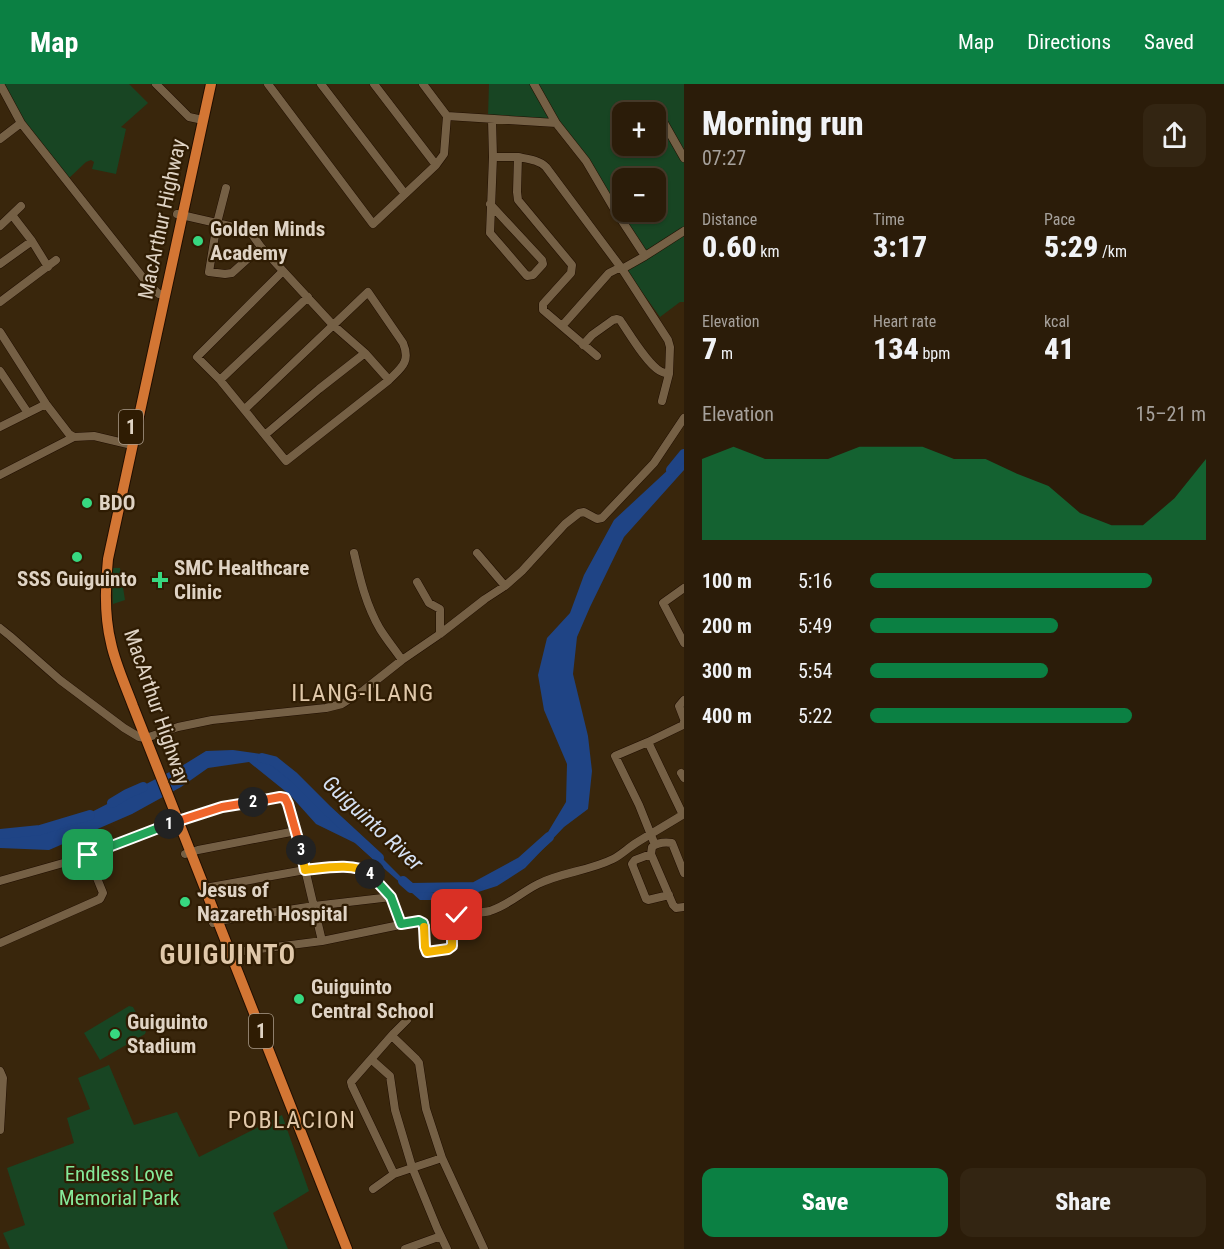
<!DOCTYPE html>
<meta charset="utf-8">
<style>
:root{--surface:#2b1c09;--page:#332512;--text:#f1f3f6;--muted:#a6a19c;--line:#473a2a;--accent:#0b8043}
body{margin:0;font-family:"Roboto Condensed",sans-serif;background:var(--page);color:var(--text);height:100vh;display:flex;flex-direction:column;font-size:22px;white-space:nowrap}
*{box-sizing:border-box;margin:0}
p{font-size:20px;color:var(--muted)}
.icon{flex:none;width:33px;height:33px;fill:none;stroke:currentColor;stroke-width:2;stroke-linecap:round;stroke-linejoin:round}
.map{position:relative;flex:1;overflow:hidden}
.sheet{display:flex;flex-direction:column;background:var(--surface);width:540px}
.sheet>*{flex:none}
.fabs{position:absolute;left:612px;top:18px;display:grid;gap:12px}
.fabs a{display:grid;place-items:center;width:54px;height:54px;border-radius:12px;background:var(--surface);box-shadow:0 2px 4px #0004,0 0 0 2px var(--line);font-size:30px}
.pin{position:absolute;display:grid;place-items:center;width:51px;height:51px;color:#fff;margin:-26px;border-radius:12px;box-shadow:0 3px 9px #0006}
.km{position:absolute;width:30px;height:30px;margin:-15px;border-radius:50%;background:#222;color:#fff;font-size:16px;line-height:30px;text-align:center}
.round{display:grid;place-items:center;flex:none;width:63px;height:63px;border-radius:12px;background:var(--page)}
.headline{display:flex;align-items:center;justify-content:space-between;height:102px;padding:0 18px}
h1{font-size:33px;font-weight:800;line-height:45px}
.stats{display:grid;grid-template-columns:repeat(3,1fr);gap:9px;height:102px;padding:6px 18px}
.stats div{display:grid;align-content:center}
.stats b{font-size:30px;font-weight:800}
.stats small{font-size:16px;font-weight:400}
.stats p{font-size:16px}
.chart{height:168px;padding:12px 18px}
.chart p{display:flex;justify-content:space-between}
.chart svg{width:100%;height:108px;margin-top:6px;fill:var(--accent);opacity:.7}
.action{display:flex;gap:12px;margin-top:auto;padding:12px 18px}
.action a{flex:1;height:69px;border-radius:12px;background:var(--accent);color:#fff;font-size:24px;font-weight:800;line-height:69px;text-align:center}
.action a+a{background:var(--page);color:var(--text)}
ul{padding:0 18px;list-style:none;font-size:20px}
li{display:grid;grid-template-columns:96px 72px 1fr;align-items:center;height:45px}
li i{height:15px;border-radius:8px;background:var(--accent)}
header{display:flex;align-items:center;gap:36px;box-sizing:border-box;height:84px;padding:0 30px;background:var(--accent);color:#fff}
header strong{font-size:28px}
nav{display:flex;gap:33px;margin-inline-start:auto;font-size:21px}
main{display:flex;flex:1;min-height:0}
.map>svg:first-child{display:block}
.green{fill:#184523;fill-rule:evenodd}
.water{fill:#1f4485}
.lines{fill:none;stroke-linecap:round;stroke-linejoin:round}
.river{stroke:#1f4485;stroke-width:10}
.minor-casing{stroke:#200e00;stroke-width:9}
.highway-casing{stroke:#200e00;stroke-width:12}
.minor{stroke:#756045;stroke-width:8}
.highway{stroke:#d37634;stroke-width:10}
.split-1-casing{stroke:#fff;stroke-width:12}
.split-2-casing{stroke:#fff;stroke-width:12}
.split-3-casing{stroke:#fff;stroke-width:12}
.split-4-casing{stroke:#fff;stroke-width:12}
.split-5-casing{stroke:#fff;stroke-width:12}
.split-6-casing{stroke:#fff;stroke-width:12}
.split-1{stroke:#22a559;stroke-width:8}
.split-2{stroke:#f0652b;stroke-width:8}
.split-3{stroke:#f0652b;stroke-width:8}
.split-4{stroke:#f5b400;stroke-width:8}
.split-5{stroke:#22a559;stroke-width:8}
.split-6{stroke:#f5b400;stroke-width:8}
.poi-dot{fill:#37d880;stroke:#2f1c03;stroke-width:2}
.labels{text-anchor:middle;dominant-baseline:central;stroke-width:4.5;stroke-linejoin:round;paint-order:stroke}
.shield{fill:#2f1c03;stroke:#aa9c8a;stroke-width:1.5}
.shield-label{font-size:20px;font-weight:bold;fill:#dfd3c4}
.street-label{font-size:21px;fill:#dfd3c4;stroke:#2f1c03}
.poi-label{font-size:21px;font-weight:bold;fill:#dfd3c4;stroke:#2f1c03;text-anchor:start}
.park-label{font-size:21px;fill:#85ea9a;stroke:#2f1c03}
.water-label{font-size:22px;font-style:italic;fill:#d5e1f4;stroke:#2f1c03}
.quarter-label{font-size:24px;letter-spacing:1.5px;fill:#e0c8aa;stroke:#2f1c03}
.district-label{font-size:27px;font-weight:bold;letter-spacing:1.5px;fill:#e0c8aa;stroke:#2f1c03}
</style>
<header>
<strong>Map</strong>
<nav><a>Map</a><a>Directions</a><a>Saved</a></nav>
</header>
<main>
<div class="map">
<svg width="684" height="1165" viewBox="0 0 684 1165">
<rect width="100%" height="100%" fill="#39260c"/>
<!-- green -->
<path class="green" d="M 3,0 L 129,0 L 148,19 L 121,43 L 126,45 L 116,90 L 92,85 L 94,78 L 91,76 L 86,78 L 67,96 L 24,41 Z
M 489,0 L 684,0 L 684,218 L 680,218 L 660,233 L 627,187 L 650,172 L 559,36 L 488,32 ZM 622,28 L 656,28 L 656,62 L 622,62 ZM 622,94 L 656,94 L 656,128 L 622,128 Z
M 113,484 L 120,484 L 125,516 L 113,520 L 112,490 Z
M 129,922 L 133,923 L 146,947 L 145,950 L 100,976 L 84,949 Z
M 109,981 L 134,1041 L 177,1028 L 199,1073 L 282,1031 L 309,1107 L 273,1129 L 288,1165 L 10,1165 L 3,1149 L 25,1141 L 7,1084 L 74,1059 L 67,1034 L 90,1025 L 78,994 Z"/>
<!-- water -->
<path class="water" d="M 684,370 L 684,386 L 624,453 L 590,523 L 577,553 L 573,590 L 588,652 L 592,687 L 588,725 L 564,743 L 525,784 L 497,802 L 453,816 L 420,816 L 355,759 L 316,740 L 290,711 L 249,678 L 208,684 L 181,703 L 132,730 L 49,766 L 0,764 L 0,752 L 35,749 L 80,734 L 185,680 L 206,667 L 233,666 L 268,671 L 318,719 L 340,744 L 378,770 L 410,802 L 434,809 L 455,811 L 482,803 L 539,763 L 566,718 L 567,680 L 544,626 L 538,591 L 547,554 L 570,529 L 584,491 L 614,436 L 683,372 Z"/>
<g class="lines">
<!-- river -->
<path class="river" d="M 671,386 L 684,370
M 262,674 L 274,677 L 294,693 L 328,727 L 379,774
M 112,719 L 127,710 L 143,703
M 0,750 L 40,746 L 90,731
M 403,797 L 411,804 L 475,803 L 521,778 L 549,753"/>
<defs>
<path id="minor" d="M 0,0 L 21,39 L 148,200 L 159,210 L 166,211
M 156,0 L 189,33 L 203,36
M 268,0 L 373,140 L 436,81 L 444,70 L 447,32 L 423,0
M 321,0 L 405,110
M 374,0 L 436,81
M 534,0 L 556,39
M 659,30 L 684,74
M 447,32 L 556,39 L 586,77 L 613,123 L 645,172 L 684,147
M 0,55 L 21,39
M 493,73 L 518,73
M 226,104 L 217,139 L 209,188 L 225,190 L 232,189 L 261,163
M 490,120 L 542,176 L 543,180 L 533,191 L 527,192 L 490,149 L 493,73 L 492,36
M 177,130 L 234,143 L 251,149 L 261,163 L 333,241 L 365,269 L 389,296
M 12,131 L 32,157 L 48,183
M 0,142 L 21,122
M 0,180 L 32,157
M 0,218 L 56,176
M 562,242 L 609,189 L 617,185 L 622,185 L 645,172
M 0,248 L 46,320 L 69,350 L 74,353
M 583,261 L 592,251 L 613,236 L 617,235 L 620,236 C 629,249 647,280 660,287 C 663,289 666,289 669,290 L 670,263 L 668,256 L 622,185 L 546,83 C 539,76 528,75 518,73 L 517,108 L 518,116 L 572,181 L 571,189 L 543,220 L 543,226 L 597,272
M 0,287 L 28,329
M 220,296 L 308,213
M 662,317 L 669,290
M 245,325 L 368,208 L 403,259 C 411,278 401,284 389,296 L 286,377 L 220,296 L 197,273 L 283,187
M 0,343 L 46,320
M 266,350 L 319,305 L 365,269
M 0,391 L 74,353 L 94,352 L 132,361
M 354,469 C 360,495 366,521 380,545 C 387,556 395,566 402,576
M 477,469 L 505,502
M 417,498 L 429,519 L 440,525 L 440,550
M 684,504 L 663,519 L 684,559
M 0,544 L 10,552 L 60,596 L 124,644 L 139,653 L 146,654 L 178,643 L 212,636 L 326,624 L 342,620 L 364,606 L 402,576 L 440,550 L 485,515 L 505,502 L 522,487 L 565,440 L 579,429 L 584,428 L 597,435 L 602,434 L 654,379 L 684,334
M 684,616 L 679,622 L 684,635
M 648,658 L 683,731
M 681,689 L 684,694
M 655,761 L 639,721 L 615,672 L 648,658 L 683,641 L 684,638
M 185,770 L 198,766 L 296,747
M 651,770 L 635,776 L 632,780 L 646,815 L 648,816 L 669,811
M 684,789 L 672,759 C 665,758 657,759 652,763 L 651,770 L 673,821 L 676,824 L 684,823
M 0,797 L 88,772 L 172,739 L 222,723 L 280,713 L 285,714 L 296,747 L 322,857
M 205,804 L 305,786 L 339,783 L 363,785 L 368,788 L 391,813 L 401,840
M 213,839 L 218,837 L 314,822 L 391,813
M 0,859 L 100,815 L 103,809 L 88,772
M 225,872 L 236,868 L 322,857 L 419,837 L 422,839 C 425,848 423,859 427,868 L 448,865 L 452,862 L 452,841 L 453,832 C 465,828 478,830 490,827 C 509,821 520,809 538,800 C 562,788 589,787 613,775 C 621,771 628,764 636,759 C 652,749 668,740 684,730
M 392,952 L 416,975 L 419,979 L 426,1025 L 442,1074 L 484,1165
M 372,976 L 390,992 L 395,1026 L 412,1083 L 437,1144 L 447,1165
M 0,987 L 3,994 L 0,1046
M 394,1090 L 352,1002 L 351,998 L 394,949 L 407,936
M 373,1105 L 394,1090 L 442,1074
M 405,1165 L 441,1152"/>
<path id="highway" d="M 211,0 L 108,475 C 105,503 104,531 111,559 C 115,579 126,603 133,622 L 347,1165"/>
</defs>
<!-- minor casing -->
<use href="#minor" class="minor-casing"/>
<!-- highway casing -->
<use href="#highway" class="highway-casing"/>
<!-- minor -->
<use href="#minor" class="minor"/>
<!-- highway -->
<use href="#highway" class="highway"/>
</g>
<g class="lines">
<defs>
<path id="split-1" d="M 88,771 L 169,740"/>
<path id="split-2" d="M 169,740 L 222,723 L 253,718"/>
<path id="split-3" d="M 253,718 L 280,713 L 285,714 L 288,720 L 301,766"/>
<path id="split-4" d="M 301,766 L 305,786 C 324,784 355,778 370,790"/>
<path id="split-5" d="M 370,790 L 391,813 L 401,840 L 419,837 L 423,839 L 424,843"/>
<path id="split-6" d="M 424,843 L 425,863 L 427,868 L 448,865 L 452,862 L 452,840 L 453,832 L 457,831"/>
</defs>
<!-- split-1 casing -->
<use href="#split-1" class="split-1-casing"/>
<!-- split-2 casing -->
<use href="#split-2" class="split-2-casing"/>
<!-- split-3 casing -->
<use href="#split-3" class="split-3-casing"/>
<!-- split-4 casing -->
<use href="#split-4" class="split-4-casing"/>
<!-- split-5 casing -->
<use href="#split-5" class="split-5-casing"/>
<!-- split-6 casing -->
<use href="#split-6" class="split-6-casing"/>
<!-- split-1 -->
<use href="#split-1" class="split-1"/>
<!-- split-2 -->
<use href="#split-2" class="split-2"/>
<!-- split-3 -->
<use href="#split-3" class="split-3"/>
<!-- split-4 -->
<use href="#split-4" class="split-4"/>
<!-- split-5 -->
<use href="#split-5" class="split-5"/>
<!-- split-6 -->
<use href="#split-6" class="split-6"/>
</g>
<!-- markers -->
<g class="poi-dot">
<circle cx="198" cy="157" r="6"/>
<circle cx="87" cy="419" r="6"/>
<circle cx="77" cy="473" r="6"/>
<path d="M157 487h6v6h6v6h-6v6h-6v-6h-6v-6h6z"/>
<circle cx="185" cy="818" r="6"/>
<circle cx="299" cy="915" r="6"/>
<circle cx="115" cy="950" r="6"/>
</g>
<g class="labels">
<!-- shield labels -->
<g class="shield">
<rect x="119" y="326" width="24" height="34" rx="4.5"/>
<rect x="249" y="930" width="24" height="34" rx="4.5"/>
</g>
<g class="shield-label">
<text x="131" y="343">1</text>
<text x="261" y="947">1</text>
</g>
<!-- street labels -->
<g class="street-label">
<text transform="translate(162 135) rotate(-78)">MacArthur Highway</text>
<text transform="translate(157 623) rotate(71)">MacArthur Highway</text>
</g>
<!-- poi labels -->
<g class="poi-label">
<text x="210" y="145">Golden Minds<tspan x="210" dy="24">Academy</tspan></text>
<text x="99" y="419">BDO</text>
<text x="174" y="484">SMC Healthcare<tspan x="174" dy="24">Clinic</tspan></text>
<text x="77" y="495" text-anchor="middle">SSS Guiguinto</text>
<text x="197" y="806">Jesus of<tspan x="197" dy="24">Nazareth Hospital</tspan></text>
<text x="311" y="903">Guiguinto<tspan x="311" dy="24">Central School</tspan></text>
<text x="127" y="938">Guiguinto<tspan x="127" dy="24">Stadium</tspan></text>
</g>
<!-- park labels -->
<g class="park-label">
<text x="119" y="1090">Endless Love<tspan x="119" dy="24">Memorial Park</tspan></text>
</g>
<!-- water labels -->
<g class="water-label">
<text transform="translate(373 739) rotate(43)">Guiguinto River</text>
</g>
<!-- quarter labels -->
<g class="quarter-label">
<text x="363" y="609">ILANG-ILANG</text>
<text x="292" y="1036">POBLACION</text>
</g>
<!-- district labels -->
<g class="district-label">
<text x="228" y="871">GUIGUINTO</text>
</g>
</g>
</svg>
<div class="fabs">
<a>+</a>
<a>−</a>
</div>
<div class="pin" style="left:88px;top:771px;background:#1e9e55"><svg class="icon" aria-label="arrive" viewBox="0 0 24 24"><path d="M6 21V4h12l-3 4 3 4H6"/></svg></div>
<div class="pin" style="left:457px;top:831px;background:#d93025"><svg class="icon" aria-label="check" viewBox="0 0 24 24"><path d="M5 12l5 5 9-10"/></svg></div>
<b class="km" style="left:169px;top:740px">1</b>
<b class="km" style="left:253px;top:718px">2</b>
<b class="km" style="left:301px;top:766px">3</b>
<b class="km" style="left:370px;top:790px">4</b>
</div>
<section class="sheet">
<div class="headline"><div><h1>Morning run</h1><p>07:27</p></div><a class="round"><svg class="icon" aria-label="share" viewBox="0 0 24 24"><path d="M12 15V3M7 8l5-5 5 5M5 13v7h14v-7"/></svg></a></div>
<div class="stats">
<div><p>Distance</p><b>0.60<small> km</small></b></div>
<div><p>Time</p><b>3:17</b></div>
<div><p>Pace</p><b>5:29<small> /km</small></b></div>
</div>
<div class="stats">
<div><p>Elevation</p><b>7<small> m</small></b></div>
<div><p>Heart rate</p><b>134<small> bpm</small></b></div>
<div><p>kcal</p><b>41</b></div>
</div>
<div class="chart"><p><span>Elevation</span>15–21 m</p>
<svg viewBox="0 0 160 44" preserveAspectRatio="none"><path d="M0 44V11L10 6L20 11L30 11L40 11L50 6L60 6L70 6L80 11L90 11L100 17L110 22L120 33L130 38L140 38L150 27L160 11V44z"/></svg>
</div>
<ul>
<li><b>100 m</b>5:16<i style="width:84%"></i></li>
<li><b>200 m</b>5:49<i style="width:56%"></i></li>
<li><b>300 m</b>5:54<i style="width:53%"></i></li>
<li><b>400 m</b>5:22<i style="width:78%"></i></li>
</ul>
<div class="action"><a>Save</a><a>Share</a></div>
</section>
</main>
